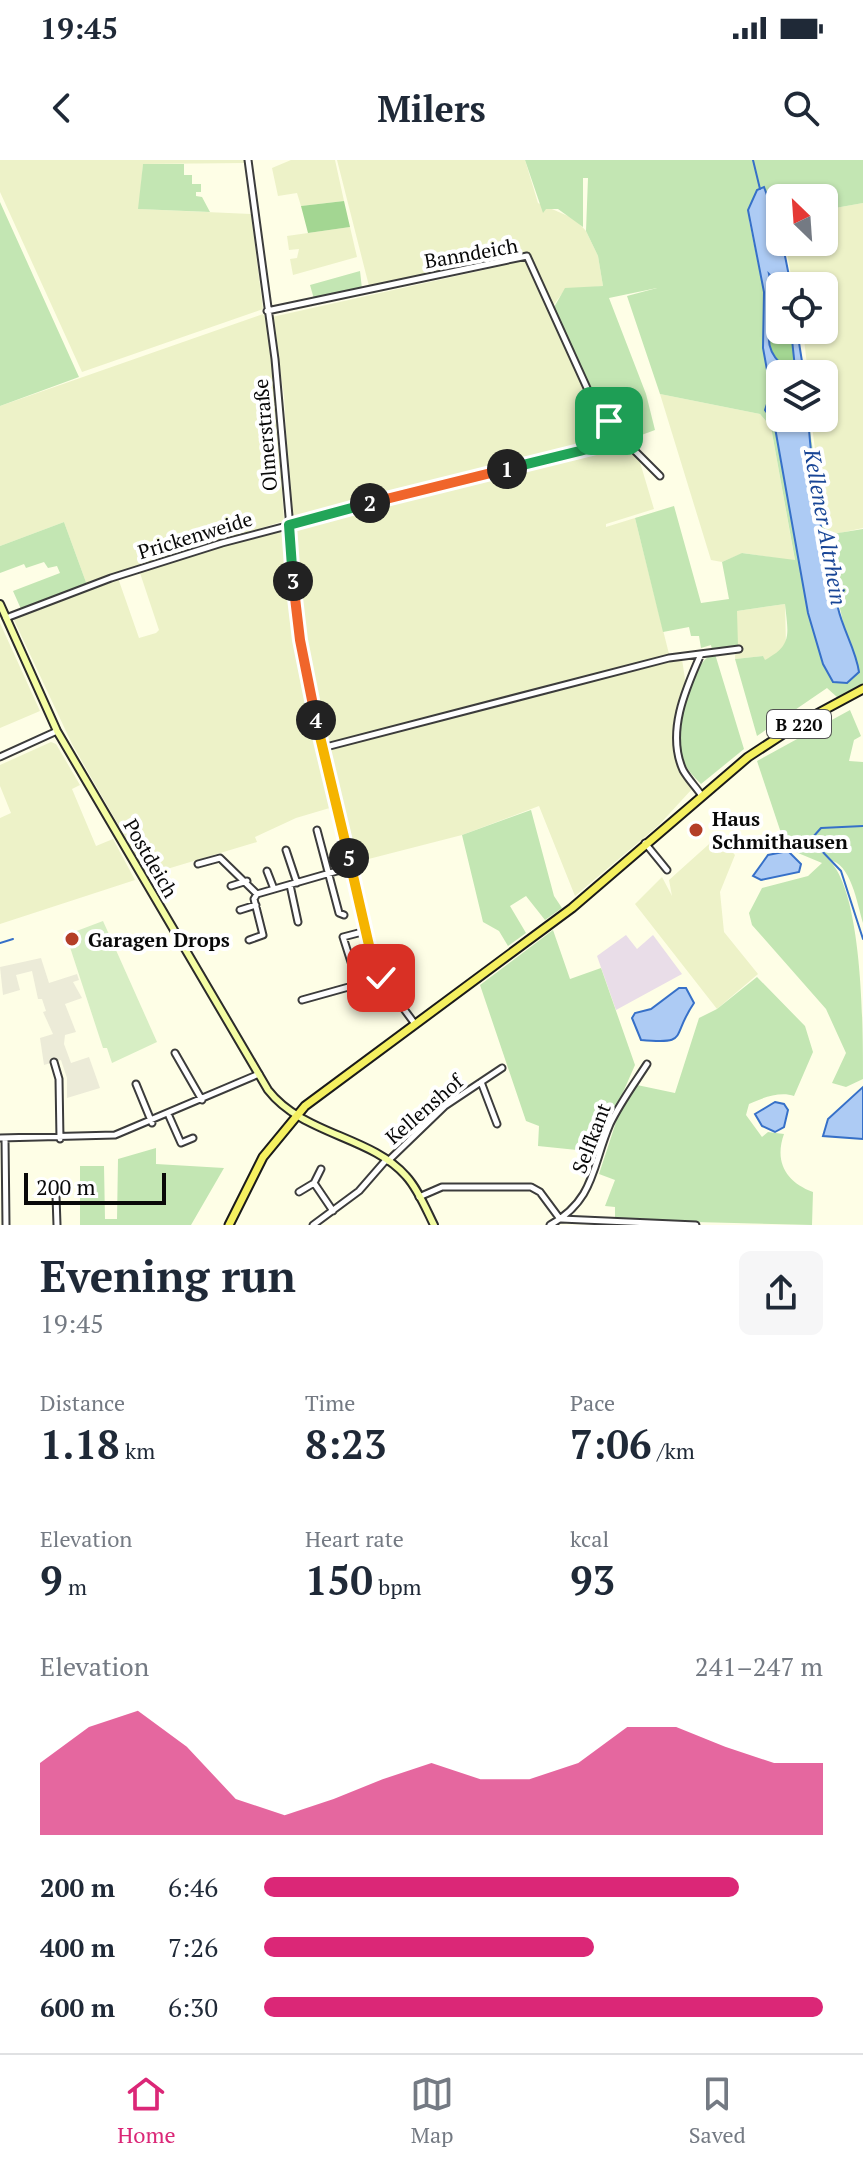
<!DOCTYPE html>
<meta charset="utf-8">
<style>
:root{--surface:#fff;--page:#f6f6f7;--text:#1f2937;--muted:#747a83;--line:#e0e1e3;--accent:#db2777}
body{margin:0;font-family:"PT Serif",serif;background:var(--page);color:var(--text);height:100vh;display:flex;flex-direction:column;font-size:30px;white-space:nowrap}
*{box-sizing:border-box;margin:0}
p{font-size:26px;color:var(--muted)}
.icon{flex:none;width:44px;height:44px;fill:none;stroke:currentColor;stroke-width:2;stroke-linecap:round;stroke-linejoin:round}
.map{position:relative;height:1065px;overflow:hidden}
.drawer{display:flex;flex-direction:column;background:var(--surface);flex:1}
.drawer>*{flex:none}
.needle{width:52px;rotate:335deg}
.controls{position:absolute;left:766px;top:24px;display:grid;gap:16px}
.controls a{display:grid;place-items:center;width:72px;height:72px;border-radius:12px;background:var(--surface);box-shadow:0 2px 6px #0004;font-size:40px}
.scale{position:absolute;left:24px;bottom:20px;width:142px;box-sizing:border-box;padding-left:8px;border:4px solid #090909;border-top:0;font-size:22px;line-height:28px;white-space:nowrap;color:#090909;-webkit-text-stroke:6px #fff;paint-order:stroke}
.pin{position:absolute;display:grid;place-items:center;width:68px;height:68px;color:#fff;margin:-34px;border-radius:16px;box-shadow:0 4px 12px #0006}
.km{position:absolute;width:40px;height:40px;margin:-20px;border-radius:50%;background:#222;color:#fff;font-size:22px;line-height:40px;text-align:center}
.round{display:grid;place-items:center;flex:none;width:84px;height:84px;border-radius:12px;background:var(--page)}
.summary{display:flex;align-items:center;justify-content:space-between;height:136px;padding:0 40px}
h1{font-size:44px;font-weight:700;line-height:60px}
.metrics{display:grid;grid-template-columns:repeat(3,1fr);gap:12px;height:136px;padding:8px 40px}
.metrics div{display:grid;align-content:center}
.metrics b{font-size:40px;font-weight:700}
.metrics small{font-size:22px;font-weight:400}
.metrics p{font-size:22px}
.chart{height:224px;padding:16px 40px}
.chart p{display:flex;justify-content:space-between}
.chart svg{width:100%;height:144px;margin-top:8px;fill:var(--accent);opacity:.7}
ul{padding:0 40px;list-style:none;font-size:26px}
li{display:grid;grid-template-columns:128px 96px 1fr;align-items:center;height:60px}
li i{height:20px;border-radius:10px;background:var(--accent)}
.status{display:flex;justify-content:space-between;align-items:center;height:56px;padding:0 40px;background:var(--surface);direction:ltr}
.status svg{height:22px;fill:currentColor}
header{display:flex;justify-content:space-between;align-items:center;height:104px;padding:0 40px;background:var(--surface);font-size:36px;font-weight:700}
.dock{display:flex;justify-content:space-around;align-items:center;height:112px;border-top:2px solid var(--line);background:var(--surface);font-size:22px;color:var(--muted)}
.dock a{display:grid;justify-items:center;gap:4px}
.dock .active{color:var(--accent)}
.map>svg:first-child{display:block}
.industrial{fill:#e9dde8}
.farmland{fill:#edf2c8}
.green{fill:#c3e6b3}
.forest{fill:#a3d692}
.pitch{fill:#d7eec4}
.plaza{fill:#ecebd8}
.water{fill:#adcbf4;stroke:#3670c8;stroke-width:2}
.lines{fill:none;stroke-linecap:round;stroke-linejoin:round}
.stream{stroke:#3670c8;stroke-width:2}
.street-casing{stroke:#3c3c3c;stroke-width:9}
.secondary-casing{stroke:#2b2b2b;stroke-width:10}
.primary-casing{stroke:#1a1a1a;stroke-width:11}
.street{stroke:#fff;stroke-width:5}
.secondary{stroke:#f4fda3;stroke-width:6}
.primary{stroke:#f5f060;stroke-width:7}
.split-1-casing{stroke:#fff;stroke-width:16}
.split-2-casing{stroke:#fff;stroke-width:16}
.split-3-casing{stroke:#fff;stroke-width:16}
.split-4-casing{stroke:#fff;stroke-width:16}
.split-5-casing{stroke:#fff;stroke-width:16}
.split-6-casing{stroke:#fff;stroke-width:16}
.split-1{stroke:#22a559;stroke-width:10}
.split-2{stroke:#f0652b;stroke-width:10}
.split-3{stroke:#22a559;stroke-width:10}
.split-4{stroke:#f0652b;stroke-width:10}
.split-5{stroke:#f5b400;stroke-width:10}
.split-6{stroke:#f5b400;stroke-width:10}
.poi-dot{fill:#b43e27;stroke:#fff;stroke-width:3}
.labels{text-anchor:middle;dominant-baseline:central;stroke-width:8;stroke-linejoin:round;paint-order:stroke}
.shield{fill:#fff;stroke:#535353;stroke-width:2}
.shield-label{font-size:18px;font-weight:bold;fill:#090909}
.street-label{font-size:20px;fill:#090909;stroke:#fff}
.poi-label{font-size:20px;font-weight:bold;fill:#090909;stroke:#fff;text-anchor:start}
.water-label{font-size:22px;font-style:italic;fill:#184596;stroke:#fff}
</style>
<div class="status"><b>19:45</b><svg viewBox="0 0 49 12"><path d="M0 12V9h3v3zM5 12V6h3v6zM10 12V3h3v9zM15 12V0h3v12zM26 1h20v11H26zM47 4h2v5h-2z"/></svg></div>
<header><svg class="icon" aria-label="back" viewBox="0 0 24 24"><path d="M15 5l-7 7 7 7"/></svg>Milers<svg class="icon" aria-label="search" viewBox="0 0 24 24"><circle cx="10" cy="10" r="6"/><path d="M15 15l6 6"/></svg></header>
<div class="map">
<svg width="863" height="1065" viewBox="0 0 863 1065">
<rect width="100%" height="100%" fill="#fefee6"/>
<!-- industrial -->
<path class="industrial" d="M 626,775 L 637,789 L 653,775 L 682,814 L 616,850 L 597,796 Z"/>
<!-- farmland -->
<path class="farmland" d="M 0,0 L 246,0 L 247,3 L 143,4 L 139,49 L 251,54 L 263,149 L 82,212 L 0,32 Z
M 291,0 L 335,0 L 344,41 L 301,46 L 297,33 L 278,36 L 272,8 Z
M 337,0 L 525,0 L 538,43 L 575,59 L 586,71 L 598,96 L 603,126 L 564,131 L 549,151 L 592,244 L 618,278 L 291,358 L 284,236 L 272,157 L 488,109 L 369,126 Z
M 863,43 L 863,368 L 826,376 L 811,258 L 824,258 L 824,214 L 808,214 L 803,170 L 824,170 L 824,126 L 793,126 L 785,82 L 824,82 L 824,50 Z
M 350,67 L 357,97 L 293,115 L 290,99 L 297,98 L 299,89 L 289,90 L 287,76 Z
M 263,154 L 267,160 L 274,208 L 284,361 L 153,401 L 87,425 L 64,362 L 0,386 L 0,246 Z
M 660,234 L 760,254 L 771,267 L 795,401 L 743,393 L 722,402 L 711,400 Z
M 619,282 L 625,283 L 639,299 L 654,349 L 606,364 L 606,367 L 635,358 L 669,494 L 607,514 L 332,583 L 325,582 L 306,501 L 292,367 L 297,362 Z
M 283,369 L 288,375 L 303,513 L 333,647 L 296,658 L 255,677 L 257,682 L 147,715 L 72,584 L 13,458 L 118,418 L 139,478 L 156,473 L 159,470 L 139,410 Z
M 785,444 L 786,486 L 781,492 L 764,501 L 763,496 L 735,499 L 737,451 Z
M 0,463 L 40,551 L 0,568 Z
M 682,499 L 686,526 L 675,579 L 680,611 L 692,629 L 659,665 L 575,736 L 539,646 L 462,675 L 353,703 L 326,589 L 329,587 Z
M 51,582 L 56,584 L 80,625 L 72,629 L 96,686 L 113,679 L 135,720 L 0,764 L 0,658 L 11,653 L 0,626 L 0,605 Z
M 718,676 L 735,695 L 720,732 L 724,772 L 758,814 L 717,849 L 635,744 L 662,717 L 672,736 L 669,720 Z"/>
<!-- green -->
<path class="green" d="M 525,0 L 863,0 L 863,43 L 824,50 L 824,38 L 780,38 L 780,71 L 764,27 L 749,61 L 764,132 L 763,188 L 771,232 L 765,250 L 774,262 L 808,453 L 823,504 L 833,522 L 855,516 L 854,492 L 847,480 L 815,335 L 808,258 L 826,375 L 863,369 L 863,526 L 838,538 L 827,528 L 757,576 L 735,499 L 763,496 L 765,500 C 793,485 788,474 785,444 L 737,451 L 738,486 L 712,490 L 711,485 L 701,488 L 699,476 L 691,476 L 689,467 L 663,472 L 635,358 L 674,346 L 701,443 L 729,439 L 722,402 L 742,393 L 795,400 L 771,267 L 760,254 L 660,234 L 627,136 L 657,128 L 609,138 L 646,234 L 655,270 L 628,280 L 595,243 L 553,149 L 565,128 L 603,126 L 598,96 L 586,71 L 588,18 L 583,18 L 583,67 L 558,49 L 546,49 L 543,53 Z
M 143,4 L 184,4 L 184,15 L 192,15 L 192,24 L 201,24 L 201,32 L 196,32 L 196,36 L 202,37 L 210,52 L 138,49 Z
M 0,42 L 79,217 L 0,246 Z
M 360,111 L 362,129 L 314,139 L 310,125 Z
M 64,362 L 87,425 L 21,449 L 13,431 L 60,413 L 57,406 L 48,408 L 44,402 L 26,408 L 24,404 L 0,413 L 0,386 Z
M 715,494 L 744,589 L 701,624 C 691,614 683,605 680,591 C 675,569 690,499 715,494 Z
M 850,550 L 861,576 L 854,580 L 849,601 L 863,602 L 863,763 C 857,743 851,703 829,700 C 863,733 863,868 863,919 L 846,927 L 832,923 L 846,893 L 826,849 L 752,765 L 749,753 L 762,728 L 808,716 L 822,703 L 786,688 L 757,601 Z
M 531,650 L 554,736 L 562,748 L 545,760 L 526,736 L 510,746 L 526,773 L 508,786 L 499,771 L 483,762 L 462,675 Z
M 553,770 L 570,819 L 601,808 L 635,905 L 603,978 L 579,977 L 577,990 L 538,986 L 539,966 L 526,961 L 480,825 Z
M 757,817 L 805,866 L 813,892 L 794,936 C 780,931 762,938 749,944 L 746,955 L 762,977 L 768,972 L 784,974 C 774,1002 786,1022 813,1032 L 812,1065 L 615,1060 L 615,1047 L 605,1046 L 615,1020 L 599,1014 L 618,956 L 637,925 L 675,933 L 699,858 L 717,849 Z
M 156,988 L 156,1004 L 224,1008 L 191,1065 L 80,1065 L 80,1006 L 104,1006 L 105,1059 L 117,1059 L 118,999 Z"/>
<!-- forest -->
<path class="forest" d="M 344,41 L 350,67 L 308,73 L 301,46 Z
M 770,114 L 785,126 L 780,126 L 780,170 L 791,170 L 795,208 L 780,204 L 770,188 L 769,170 L 776,158 Z"/>
<!-- pitch -->
<path class="pitch" d="M 103,761 L 157,882 L 112,903 L 107,888 L 103,888 L 66,775 Z"/>
<!-- plaza -->
<path class="plaza" d="M 41,798 L 49,823 L 77,814 L 79,820 L 73,822 L 82,838 L 65,844 L 76,872 L 65,875 L 64,884 L 71,903 L 89,897 L 100,928 L 67,938 L 67,918 L 61,900 L 44,905 L 40,878 L 53,874 L 43,852 L 46,851 L 42,839 L 38,839 L 32,811 L 16,815 L 20,830 L 3,835 L 0,807 Z"/>
<!-- water -->
<path class="water" d="M 764,27 L 780,71 L 791,126 L 779,124 L 769,114 L 777,155 C 766,172 765,188 780,203 L 795,208 L 791,170 L 797,170 L 804,214 L 780,214 L 780,258 L 808,258 C 813,322 822,386 838,448 C 843,470 856,490 859,512 L 847,523 L 833,522 L 823,504 L 808,453 L 774,262 L 765,250 L 771,232 L 763,188 L 764,132 L 748,50 L 757,30 Z
M 788,691 L 801,704 L 799,712 L 761,720 L 753,716 L 768,695 Z
M 679,828 L 686,828 L 694,843 C 670,878 690,884 641,880 L 632,858 L 635,853 L 651,849 Z
M 863,927 L 863,979 L 823,976 L 828,959 Z
M 775,942 L 784,944 L 788,950 L 784,967 L 775,972 L 762,966 L 755,954 Z"/>
<g class="lines">
<!-- stream -->
<path class="stream" d="M 753,0 L 760,29
M 863,666 L 821,668 L 813,677 L 818,687 L 841,711 L 863,779
M 0,783 L 13,779"/>
<defs>
<path id="street" d="M 248,0 L 275,199 L 300,480 L 371,794 L 381,818 L 415,864
M 267,151 L 527,96 L 592,239 L 622,278
M 6,458 L 111,418 L 222,383 L 622,278 L 660,316
M 701,494 C 686,528 666,572 683,610 C 688,619 696,627 702,636
M 322,588 L 669,498 L 739,489
M 0,597 L 57,571
M 317,670 L 339,753 L 344,755
M 645,683 L 667,710
M 286,690 L 297,723
M 198,704 L 220,698 L 257,734 L 351,707
M 267,711 L 274,729
M 290,725 L 298,762
M 231,726 L 247,721
M 240,750 L 256,745
M 249,780 L 263,775 L 254,739 L 257,734
M 358,824 L 343,777 L 366,771
M 302,840 L 381,818
M 175,893 L 202,940
M 54,902 L 59,919 L 60,979
M 481,922 L 497,964
M 136,924 L 152,963
M 169,956 L 181,983 L 193,978
M 0,978 L 115,975 L 259,914
M 5,978 L 6,1065
M 388,1001 L 445,946 L 502,908
M 321,1009 L 314,1023 L 333,1051
M 299,1032 L 314,1023
M 56,1036 L 57,1065
M 419,1037 L 442,1027 L 531,1027 L 540,1032 L 560,1059
M 561,1059 L 696,1065
M 313,1065 L 359,1031 L 386,1000
M 550,1065 C 595,1040 592,1006 610,964 C 620,943 634,924 647,904"/>
<path id="secondary" d="M 0,444 L 57,571 L 268,930 C 303,975 371,976 406,1016 C 418,1029 426,1049 434,1065"/>
<path id="primary" d="M 229,1065 L 263,997 L 305,946 L 572,748 L 748,597 L 800,563 L 863,529"/>
</defs>
<!-- street casing -->
<use href="#street" class="street-casing"/>
<!-- secondary casing -->
<use href="#secondary" class="secondary-casing"/>
<!-- primary casing -->
<use href="#primary" class="primary-casing"/>
<!-- street -->
<use href="#street" class="street"/>
<!-- secondary -->
<use href="#secondary" class="secondary"/>
<!-- primary -->
<use href="#primary" class="primary"/>
</g>
<g class="lines">
<defs>
<path id="split-1" d="M 507,309 L 616,282 L 622,278 L 609,261"/>
<path id="split-2" d="M 370,343 L 507,309"/>
<path id="split-3" d="M 293,421 L 289,365 L 370,343"/>
<path id="split-4" d="M 293,421 L 300,480 L 316,560"/>
<path id="split-5" d="M 316,560 L 349,698"/>
<path id="split-6" d="M 349,698 L 371,794 L 381,818"/>
</defs>
<!-- split-1 casing -->
<use href="#split-1" class="split-1-casing"/>
<!-- split-2 casing -->
<use href="#split-2" class="split-2-casing"/>
<!-- split-3 casing -->
<use href="#split-3" class="split-3-casing"/>
<!-- split-4 casing -->
<use href="#split-4" class="split-4-casing"/>
<!-- split-5 casing -->
<use href="#split-5" class="split-5-casing"/>
<!-- split-6 casing -->
<use href="#split-6" class="split-6-casing"/>
<!-- split-1 -->
<use href="#split-1" class="split-1"/>
<!-- split-2 -->
<use href="#split-2" class="split-2"/>
<!-- split-3 -->
<use href="#split-3" class="split-3"/>
<!-- split-4 -->
<use href="#split-4" class="split-4"/>
<!-- split-5 -->
<use href="#split-5" class="split-5"/>
<!-- split-6 -->
<use href="#split-6" class="split-6"/>
</g>
<!-- markers -->
<g class="poi-dot">
<circle cx="696" cy="670" r="8"/>
<circle cx="72" cy="779" r="8"/>
</g>
<g class="labels">
<!-- shield labels -->
<rect class="shield" x="767" y="550" width="64" height="28" rx="6"/>
<g class="shield-label">
<text x="799" y="564">B 220</text>
</g>
<!-- street labels -->
<g class="street-label">
<text transform="translate(471 93) rotate(-10)">Banndeich</text>
<text transform="translate(265 275) rotate(-95)">Olmerstraße</text>
<text transform="translate(195 375) rotate(-17)">Prickenweide</text>
<text transform="translate(151 698) rotate(60)">Postdeich</text>
<text transform="translate(424 949) rotate(-41)">Kellenshof</text>
<text transform="translate(591 978) rotate(-69)">Selfkant</text>
</g>
<!-- poi labels -->
<g class="poi-label">
<text x="712" y="658">Haus<tspan x="712" dy="23">Schmithausen</tspan></text>
<text x="88" y="779">Garagen Drops</text>
</g>
<!-- water labels -->
<g class="water-label">
<text transform="translate(826 367) rotate(80)">Kellener Altrhein</text>
</g>
</g>
</svg>
<div class="controls">
<a><svg class="needle" viewBox="-14 -14 28 28"><path d="M0-13l5 13h-10z" fill="#e53935"/><path d="M0 13l5-13h-10z" fill="#747a83"/></svg></a>
<a><svg class="icon" aria-label="locate" viewBox="0 0 24 24"><circle cx="12" cy="12" r="6"/><path d="M12 2v4M12 18v4M2 12h4M18 12h4"/></svg></a>
<a><svg class="icon" aria-label="layers" viewBox="0 0 24 24"><path d="M12 4l9 5-9 5-9-5zM3 14l9 5 9-5"/></svg></a>
</div>
<div class="scale">200 m</div>
<div class="pin" style="left:609px;top:261px;background:#1e9e55"><svg class="icon" aria-label="arrive" viewBox="0 0 24 24"><path d="M6 21V4h12l-3 4 3 4H6"/></svg></div>
<div class="pin" style="left:381px;top:818px;background:#d93025"><svg class="icon" aria-label="check" viewBox="0 0 24 24"><path d="M5 12l5 5 9-10"/></svg></div>
<b class="km" style="left:507px;top:309px">1</b>
<b class="km" style="left:370px;top:343px">2</b>
<b class="km" style="left:293px;top:421px">3</b>
<b class="km" style="left:316px;top:560px">4</b>
<b class="km" style="left:349px;top:698px">5</b>
</div>
<section class="drawer">
<div class="summary"><div><h1>Evening run</h1><p>19:45</p></div><a class="round"><svg class="icon" aria-label="share" viewBox="0 0 24 24"><path d="M12 15V3M7 8l5-5 5 5M5 13v7h14v-7"/></svg></a></div>
<div class="metrics">
<div><p>Distance</p><b>1.18<small> km</small></b></div>
<div><p>Time</p><b>8:23</b></div>
<div><p>Pace</p><b>7:06<small> /km</small></b></div>
</div>
<div class="metrics">
<div><p>Elevation</p><b>9<small> m</small></b></div>
<div><p>Heart rate</p><b>150<small> bpm</small></b></div>
<div><p>kcal</p><b>93</b></div>
</div>
<div class="chart"><p><span>Elevation</span>241–247 m</p>
<svg viewBox="0 0 160 44" preserveAspectRatio="none"><path d="M0 44V22L10 11L20 6L30 17L40 33L50 38L60 33L70 27L80 22L90 27L100 27L110 22L120 11L130 11L140 17L150 22L160 22V44z"/></svg>
</div>
<ul>
<li><b>200 m</b>6:46<i style="width:85%"></i></li>
<li><b>400 m</b>7:26<i style="width:59%"></i></li>
<li><b>600 m</b>6:30<i style="width:100%"></i></li>
</ul>
</section>
<nav class="dock">
<a class="active"><svg class="icon" aria-label="home" viewBox="0 0 24 24"><path d="M3 11l9-7 9 7M6 9v11h12V9"/></svg>Home</a>
<a><svg class="icon" aria-label="map" viewBox="0 0 24 24"><path d="M3 6l6-2 6 2 6-2v14l-6 2-6-2-6 2zM9 4v14M15 6v14"/></svg>Map</a>
<a><svg class="icon" aria-label="saved" viewBox="0 0 24 24"><path d="M7 4h10v16l-5-4-5 4z"/></svg>Saved</a>
</nav>
